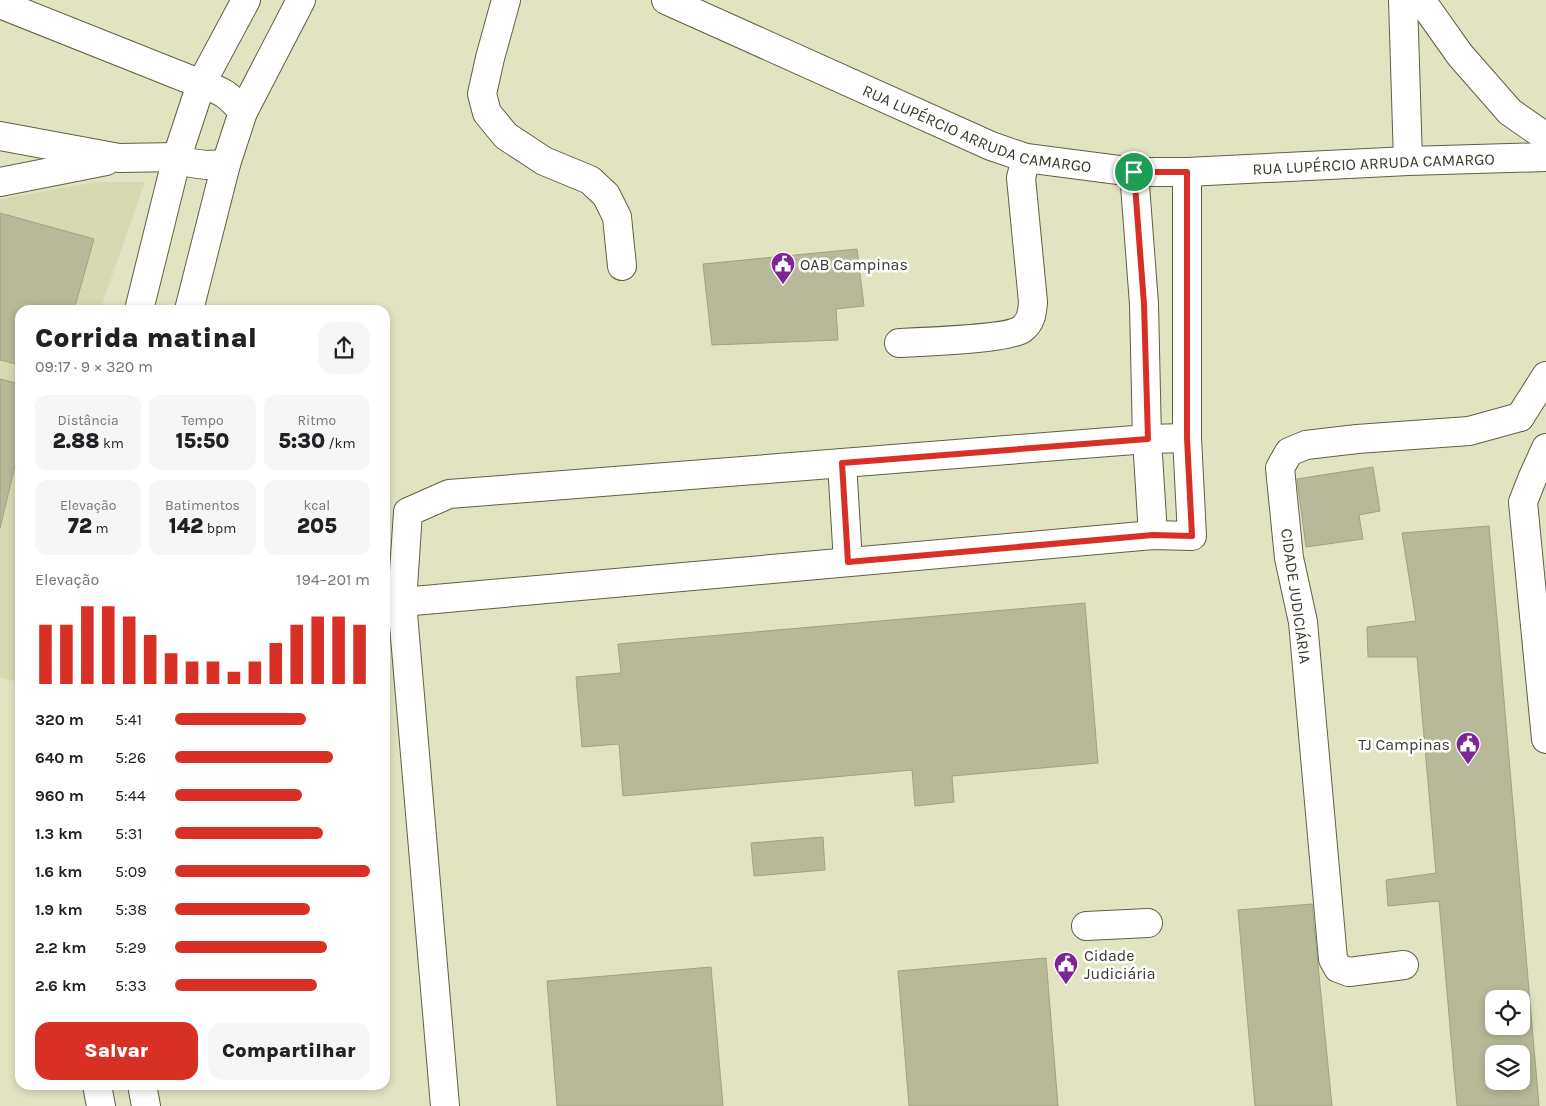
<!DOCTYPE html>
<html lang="pt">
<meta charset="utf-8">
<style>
:root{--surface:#fff;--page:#f6f6f6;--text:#202124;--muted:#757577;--accent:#d93025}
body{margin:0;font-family:Karla,sans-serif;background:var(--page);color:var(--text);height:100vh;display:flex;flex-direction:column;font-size:19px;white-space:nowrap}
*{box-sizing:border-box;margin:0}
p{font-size:16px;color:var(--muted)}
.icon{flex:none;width:28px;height:28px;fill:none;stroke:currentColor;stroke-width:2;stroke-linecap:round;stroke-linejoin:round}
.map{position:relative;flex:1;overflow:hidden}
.details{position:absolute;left:15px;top:305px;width:375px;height:785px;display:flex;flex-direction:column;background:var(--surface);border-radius:15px;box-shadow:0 2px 8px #0003}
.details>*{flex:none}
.tools{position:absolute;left:1485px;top:990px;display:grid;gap:10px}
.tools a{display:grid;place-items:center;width:45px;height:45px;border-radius:10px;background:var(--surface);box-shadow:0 2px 8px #0003;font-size:25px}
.pin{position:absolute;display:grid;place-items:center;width:42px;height:42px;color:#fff;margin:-21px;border:2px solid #fff;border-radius:50%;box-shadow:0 1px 5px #0007}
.round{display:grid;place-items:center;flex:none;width:52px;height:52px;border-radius:15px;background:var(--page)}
.summary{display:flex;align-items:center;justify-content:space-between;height:85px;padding:0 20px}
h1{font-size:28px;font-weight:800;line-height:38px}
.stats{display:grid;grid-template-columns:repeat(3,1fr);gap:8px;height:85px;padding:5px 20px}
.stats div{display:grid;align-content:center;border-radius:12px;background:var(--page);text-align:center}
.stats b{font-size:21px;font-weight:800}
.stats small{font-size:14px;font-weight:400}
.stats p{font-size:14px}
.chart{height:140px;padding:10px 20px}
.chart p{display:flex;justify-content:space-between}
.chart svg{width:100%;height:90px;margin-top:5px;stroke:var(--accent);stroke-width:6}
.action{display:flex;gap:10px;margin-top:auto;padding:10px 20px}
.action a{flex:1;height:58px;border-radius:15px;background:var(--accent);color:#fff;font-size:20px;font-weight:800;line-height:58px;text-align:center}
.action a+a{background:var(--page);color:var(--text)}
ul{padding:0 20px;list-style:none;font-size:16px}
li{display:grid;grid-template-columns:80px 60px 1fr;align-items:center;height:38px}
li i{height:12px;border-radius:6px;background:var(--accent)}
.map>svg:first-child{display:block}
.built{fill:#d7dab0}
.building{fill:#b7b998;stroke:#a0a281;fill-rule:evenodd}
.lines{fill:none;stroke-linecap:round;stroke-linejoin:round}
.minor-casing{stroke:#606143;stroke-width:30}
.minor{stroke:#fff;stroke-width:28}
.route-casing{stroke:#fff;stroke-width:10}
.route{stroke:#d93025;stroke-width:6}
.labels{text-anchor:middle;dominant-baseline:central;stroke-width:5;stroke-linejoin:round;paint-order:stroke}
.street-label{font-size:16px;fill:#39392c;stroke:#fff}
.poi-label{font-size:16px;fill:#39392c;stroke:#fff;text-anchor:start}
</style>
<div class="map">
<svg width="1546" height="1106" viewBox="0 0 1546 1106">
<rect width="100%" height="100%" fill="#e1e3c1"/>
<!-- built -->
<path class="built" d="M 98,182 L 145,182 L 100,310 L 20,310 L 20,683 L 0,677 L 0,199 Z"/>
<!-- building -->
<path class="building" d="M 0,213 L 94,239 L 74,310 L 20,310 L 20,365 L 0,360 Z
M 857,249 L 864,306 L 836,309 L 838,340 L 712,345 L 703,264 Z
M 0,379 L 20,384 L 20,445 L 0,528 Z
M 1373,467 L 1380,511 L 1359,515 L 1363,539 L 1306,547 L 1297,479 Z
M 1489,526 L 1539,1106 L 1457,1106 L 1439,901 L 1388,906 L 1386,880 L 1436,873 L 1417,657 L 1368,657 L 1367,627 L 1416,621 L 1402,533 ZM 1494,999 L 1521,999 L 1521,1026 L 1494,1026 ZM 1494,1054 L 1521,1054 L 1521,1081 L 1494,1081 Z
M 1085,603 L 1098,763 L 952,776 L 954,802 L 915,806 L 912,770 L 623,796 L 619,744 L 582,747 L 576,677 L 621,673 L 618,644 Z
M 823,837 L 825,870 L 754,876 L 751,843 Z
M 1312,904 L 1332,1106 L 1255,1106 L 1238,910 Z
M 1046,958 L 1058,1106 L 909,1106 L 898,971 Z
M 711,967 L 723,1106 L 557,1106 L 547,981 Z"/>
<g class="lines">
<defs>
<g id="minor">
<path d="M 506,0 L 490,58 L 482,94 L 487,113 L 506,136 L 544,161 L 590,180 L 606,195 L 617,217 L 622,266"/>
<path id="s1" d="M 666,0 L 991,146 L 1026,158 L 1134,172 L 1187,172 L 1408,161 L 1546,157"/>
<path d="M 1403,0 L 1408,161"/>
<path d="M 1421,0 L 1460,55 L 1510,112 L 1546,137"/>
<path d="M 0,4 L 201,84 C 223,91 229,95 243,112"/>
<path d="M 0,136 L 119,158 L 177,157 L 191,163 L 206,165 L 226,164"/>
<path d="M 1134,172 L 1144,304 L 1147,439 L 1153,535"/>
<path d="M 0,182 L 106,161"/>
<path d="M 139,310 L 177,157 L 201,84 L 246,0"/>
<path d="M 189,310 L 226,164 L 243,112 L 301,0"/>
<path d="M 899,343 C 921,342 1009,339 1022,329 C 1031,322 1032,314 1033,302 L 1021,178 L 1026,158"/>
<path d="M 1520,417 L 1546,376"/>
<path d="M 1546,448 L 1532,479 L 1523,502 L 1546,739"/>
<path d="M 842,463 L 848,562"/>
<path d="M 402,602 L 1153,535 L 1192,536 L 1187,438 L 1187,172"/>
<path d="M 1086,926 L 1148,923"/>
<path d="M 1404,965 L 1349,972 L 1338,968 L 1333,959 L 1303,622 L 1289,558 L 1280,468 L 1289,452 L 1306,445 L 1357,439 L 1469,431 L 1520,417"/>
<path d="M 97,1085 L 101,1106"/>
<path d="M 142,1085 L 146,1106"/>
<path d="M 445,1106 L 402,602 L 408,512 L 449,494 L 1147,439 L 1187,438"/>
</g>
</defs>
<!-- minor casing -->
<use href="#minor" class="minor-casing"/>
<!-- minor -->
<use href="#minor" class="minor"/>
</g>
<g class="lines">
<defs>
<path id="route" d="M 1134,172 L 1187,172 L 1187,438 L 1192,536 L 1153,535 L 848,562 L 842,463 L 1148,439 L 1144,304 Z"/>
</defs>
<!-- route casing -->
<use href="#route" class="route-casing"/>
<!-- route -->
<use href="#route" class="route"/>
</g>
<!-- icons -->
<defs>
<symbol id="civic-pin" viewBox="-11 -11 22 30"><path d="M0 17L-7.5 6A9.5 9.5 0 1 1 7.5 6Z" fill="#7e2593" stroke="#fff"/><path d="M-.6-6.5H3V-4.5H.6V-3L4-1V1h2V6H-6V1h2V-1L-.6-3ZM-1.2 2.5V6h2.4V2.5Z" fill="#fff"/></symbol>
</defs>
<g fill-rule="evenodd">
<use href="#civic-pin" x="769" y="250" width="28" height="38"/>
<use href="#civic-pin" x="1454" y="730" width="28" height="38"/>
<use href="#civic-pin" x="1052" y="950" width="28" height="38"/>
</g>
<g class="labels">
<!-- street labels -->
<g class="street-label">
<text stroke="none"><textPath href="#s1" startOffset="338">RUA LUPÉRCIO ARRUDA CAMARGO</textPath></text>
<text stroke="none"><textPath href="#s1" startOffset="742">RUA LUPÉRCIO ARRUDA CAMARGO</textPath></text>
<text transform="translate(1296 596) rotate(82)">CIDADE JUDICIÁRIA</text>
</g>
<!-- poi labels -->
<g class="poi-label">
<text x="800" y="264">OAB Campinas</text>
<text x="1450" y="744" text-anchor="end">TJ Campinas</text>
<text x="1084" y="955">Cidade<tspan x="1084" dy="18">Judiciária</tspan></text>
</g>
</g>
</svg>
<div class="tools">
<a><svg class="icon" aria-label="locate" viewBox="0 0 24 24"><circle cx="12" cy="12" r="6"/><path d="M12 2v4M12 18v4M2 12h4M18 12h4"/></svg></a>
<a><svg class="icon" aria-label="layers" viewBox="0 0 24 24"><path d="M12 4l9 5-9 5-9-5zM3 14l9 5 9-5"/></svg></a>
</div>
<div class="pin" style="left:1134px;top:172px;background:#1e9e55"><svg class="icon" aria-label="arrive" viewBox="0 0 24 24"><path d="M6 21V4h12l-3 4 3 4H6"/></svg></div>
<section class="details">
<div class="summary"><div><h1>Corrida matinal</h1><p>09:17 · 9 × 320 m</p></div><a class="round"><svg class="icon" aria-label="share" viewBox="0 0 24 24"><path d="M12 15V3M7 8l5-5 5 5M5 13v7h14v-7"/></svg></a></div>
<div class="stats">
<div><p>Distância</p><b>2.88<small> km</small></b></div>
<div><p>Tempo</p><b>15:50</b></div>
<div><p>Ritmo</p><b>5:30<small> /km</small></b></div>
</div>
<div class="stats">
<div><p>Elevação</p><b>72<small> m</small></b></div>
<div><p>Batimentos</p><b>142<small> bpm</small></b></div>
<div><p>kcal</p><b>205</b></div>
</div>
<div class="chart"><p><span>Elevação</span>194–201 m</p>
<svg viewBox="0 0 160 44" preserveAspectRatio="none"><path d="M5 44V15M15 44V15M25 44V6M35 44V6M45 44V11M55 44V20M65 44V29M75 44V33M85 44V33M95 44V38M105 44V33M115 44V24M125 44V15M135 44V11M145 44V11M155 44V15"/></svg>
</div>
<ul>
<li><b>320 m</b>5:41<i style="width:67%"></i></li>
<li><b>640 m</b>5:26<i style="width:81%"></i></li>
<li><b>960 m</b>5:44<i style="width:65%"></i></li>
<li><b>1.3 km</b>5:31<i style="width:76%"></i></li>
<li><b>1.6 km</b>5:09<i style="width:100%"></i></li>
<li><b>1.9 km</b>5:38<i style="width:69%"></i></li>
<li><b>2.2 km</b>5:29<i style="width:78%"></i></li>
<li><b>2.6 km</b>5:33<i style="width:73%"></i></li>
</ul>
<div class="action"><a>Salvar</a><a>Compartilhar</a></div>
</section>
</div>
